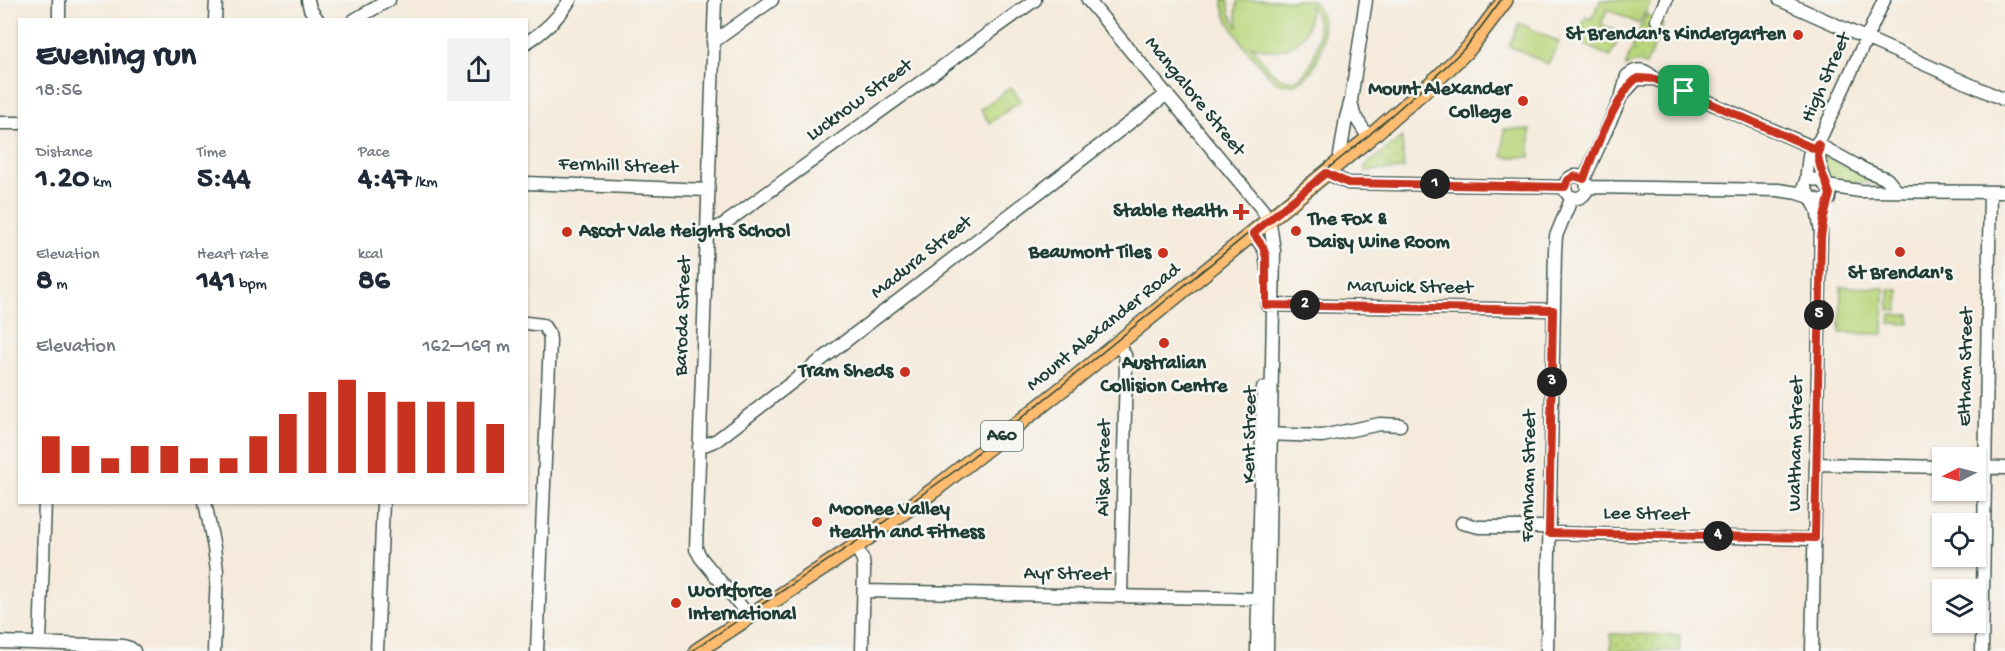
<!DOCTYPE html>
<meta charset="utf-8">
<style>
:root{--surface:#fff;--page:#f2f2f3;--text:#1f2937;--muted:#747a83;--accent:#c8321e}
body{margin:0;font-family:"Gochi Hand",sans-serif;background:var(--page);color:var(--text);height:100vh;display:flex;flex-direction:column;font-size:22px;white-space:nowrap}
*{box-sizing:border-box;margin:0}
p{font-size:20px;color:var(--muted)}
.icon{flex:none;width:33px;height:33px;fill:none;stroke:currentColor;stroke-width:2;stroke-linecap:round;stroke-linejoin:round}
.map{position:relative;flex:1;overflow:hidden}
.details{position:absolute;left:18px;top:18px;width:510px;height:486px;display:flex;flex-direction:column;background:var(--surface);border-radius:0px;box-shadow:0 2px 4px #0004}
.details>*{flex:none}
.needle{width:39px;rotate:264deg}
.tools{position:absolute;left:1932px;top:447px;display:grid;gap:12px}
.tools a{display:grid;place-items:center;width:54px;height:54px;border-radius:0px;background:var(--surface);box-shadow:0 2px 4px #0004;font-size:30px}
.pin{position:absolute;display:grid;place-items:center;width:51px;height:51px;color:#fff;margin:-26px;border-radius:12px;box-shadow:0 3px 9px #0006}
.km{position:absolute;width:30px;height:30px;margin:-15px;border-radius:50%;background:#222;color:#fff;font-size:16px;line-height:30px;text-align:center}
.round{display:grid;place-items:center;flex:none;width:63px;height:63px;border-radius:0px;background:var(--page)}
.overview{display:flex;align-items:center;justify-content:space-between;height:102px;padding:0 18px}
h1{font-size:33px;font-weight:700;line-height:45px}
.metrics{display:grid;grid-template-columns:repeat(3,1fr);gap:9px;height:102px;padding:6px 18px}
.metrics div{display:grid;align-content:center}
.metrics b{font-size:30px;font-weight:700}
.metrics small{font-size:16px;font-weight:400}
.metrics p{font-size:16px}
.chart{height:168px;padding:12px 18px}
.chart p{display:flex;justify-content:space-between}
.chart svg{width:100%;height:108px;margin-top:6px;stroke:var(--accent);stroke-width:6}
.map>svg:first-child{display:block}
.grass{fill:url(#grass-tufts);stroke:#6c8a58;stroke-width:1.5}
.park{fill:url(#park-dots);stroke:#6c8a58;stroke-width:1.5}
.pitch{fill:#b9d67c;stroke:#6c8a58;stroke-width:1.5;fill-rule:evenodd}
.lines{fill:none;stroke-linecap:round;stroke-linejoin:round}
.minor-casing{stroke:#3f574d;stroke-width:15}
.major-casing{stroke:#3f574d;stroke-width:18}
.minor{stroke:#fff;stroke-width:12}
.major{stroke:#fdbc6f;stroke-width:15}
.tram{stroke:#1f3d34;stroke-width:1.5}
.route-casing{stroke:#fff;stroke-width:12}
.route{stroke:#c8321e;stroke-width:8}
.poi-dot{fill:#c8321e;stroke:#f6f6f2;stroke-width:2}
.labels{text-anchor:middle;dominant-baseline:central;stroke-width:5;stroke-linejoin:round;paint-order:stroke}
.shield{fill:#f6f6f2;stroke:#60746d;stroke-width:1.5}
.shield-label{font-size:18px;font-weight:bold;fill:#1f3d34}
.poi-label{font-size:20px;font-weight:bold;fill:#1f3d34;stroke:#f6f6f2;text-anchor:end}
.street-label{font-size:20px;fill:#1f3d34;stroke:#f6f6f2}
</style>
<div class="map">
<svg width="2005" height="651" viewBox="0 0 2005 651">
<defs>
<pattern id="grass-tufts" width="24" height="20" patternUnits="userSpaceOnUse" patternTransform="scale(1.5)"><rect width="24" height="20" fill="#b9d67c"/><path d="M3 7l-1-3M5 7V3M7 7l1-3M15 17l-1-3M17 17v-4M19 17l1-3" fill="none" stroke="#96af66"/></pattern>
<pattern id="park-dots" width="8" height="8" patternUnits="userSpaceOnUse" patternTransform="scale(1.5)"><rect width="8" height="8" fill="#b9d67c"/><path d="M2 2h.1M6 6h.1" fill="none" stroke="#96af66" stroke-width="1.8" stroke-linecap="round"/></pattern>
</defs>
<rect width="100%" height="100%" fill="#f6f6f2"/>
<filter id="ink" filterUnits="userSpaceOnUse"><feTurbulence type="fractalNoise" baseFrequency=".0167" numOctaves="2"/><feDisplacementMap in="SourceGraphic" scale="12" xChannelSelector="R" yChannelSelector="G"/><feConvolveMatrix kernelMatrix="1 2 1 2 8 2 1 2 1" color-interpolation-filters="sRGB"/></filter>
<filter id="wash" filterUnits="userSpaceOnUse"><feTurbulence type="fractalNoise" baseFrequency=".008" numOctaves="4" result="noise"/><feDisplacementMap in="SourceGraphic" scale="24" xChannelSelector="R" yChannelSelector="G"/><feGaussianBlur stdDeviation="1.35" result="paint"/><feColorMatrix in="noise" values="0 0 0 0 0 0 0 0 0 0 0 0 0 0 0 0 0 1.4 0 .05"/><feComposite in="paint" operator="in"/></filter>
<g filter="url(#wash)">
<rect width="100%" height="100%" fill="#f5eadb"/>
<!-- grass -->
<path class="grass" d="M 1829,156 C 1840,165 1851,171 1865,177 C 1872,180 1877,178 1883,183 L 1833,182 L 1827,178 L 1824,157 Z"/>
<!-- park -->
<path class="park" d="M 1646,14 L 1663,25 L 1646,65 L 1637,62 L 1625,66 Z
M 1402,137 L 1404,169 L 1365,171 L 1365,166 Z
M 1611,634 L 1680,635 L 1680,651 L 1611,651 Z"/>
<!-- pitch -->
<path class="pitch" d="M 1223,0 L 1228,0 L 1230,13 L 1238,28 L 1236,11 L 1238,0 L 1313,0 C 1317,7 1321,14 1322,21 C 1328,48 1309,98 1275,81 C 1259,66 1220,21 1223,0 ZM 1309,3 C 1313,10 1317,17 1318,25 C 1322,43 1309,88 1283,79 C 1270,75 1259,55 1251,45 C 1286,59 1313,42 1309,3 Z
M 1601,0 L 1651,0 L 1639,24 L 1608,9 L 1601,24 L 1621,34 L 1610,57 L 1575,40 L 1586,17 L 1591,19 Z
M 1519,23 L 1559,42 L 1548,64 L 1509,46 Z
M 1011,87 L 1021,100 L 990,123 L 980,110 Z
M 1504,129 L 1530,130 L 1530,157 L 1503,157 Z
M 1841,287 L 1884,288 L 1883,334 L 1840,333 Z
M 1889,289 L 1899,290 L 1898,311 L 1889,310 Z
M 1891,315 L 1910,315 L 1910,324 L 1890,323 Z"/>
</g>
<g filter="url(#ink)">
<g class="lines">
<defs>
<path id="minor" d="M 308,0 L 310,9 L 318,20
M 715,0 L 696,549 L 701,558 L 749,616
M 1088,0 L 1262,209 L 1270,223 L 1274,251 L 1267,651
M 1780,0 L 2005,100
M 59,20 L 59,0
M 215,20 L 216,0
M 354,20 L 389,0
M 1657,20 L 1666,0
M 713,42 L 772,0
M 526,43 C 544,32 559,17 570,0
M 1622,95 L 1627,76 C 1638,66 1646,70 1655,79 L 1819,150
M 1351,101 L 1354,115 L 1369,138
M 0,123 L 20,123
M 1820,143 L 1819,161 L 1826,184
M 1817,144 L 1865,170 L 1887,179 L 1897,191
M 1339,162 L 1346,118 L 1351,100 L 1366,0
M 1326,173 L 1348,183 L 1565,187
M1565 187a11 11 0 1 1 22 0a11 11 0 1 1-22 0Z
M 1584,179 L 1622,95 L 1637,79 L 1654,79
M 1810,179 C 1822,179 1832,186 1829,199 L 1820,201 L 1810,197 L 1804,186 L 1806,181 Z
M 1806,182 L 1809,155 L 1820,139 L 1884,0
M 526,183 L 708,190
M 1827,186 L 1860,191 L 2005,192
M 1587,187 L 1778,190 L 1798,193 L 1810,197
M 1811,198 L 1817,209 L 1821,232 L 1812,651
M 707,230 L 714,229 L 724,224 L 1035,0
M 1253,233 L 1265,251 L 1267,269
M 1267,305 L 1553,310
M 526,323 L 543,325 L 549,334 L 550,340 L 537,651
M 1118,344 L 1125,355 L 1126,363 L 1121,596
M 1265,434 L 1322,436 L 1380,424 L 1400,425
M 699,447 L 717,440 L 1167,94
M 1816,464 L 1942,467
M 1976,467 L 2005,468
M 205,502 L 214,548 L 217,571 L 214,651
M 1462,523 L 1479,527 L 1549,527
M 1549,533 L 1815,539
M 856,546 L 863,560 L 864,571 L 862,651
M 864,591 L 1265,599
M 0,642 L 123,646 L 130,648 L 134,651
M 40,643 L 45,502
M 377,651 L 383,502
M 1257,651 L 1263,388
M 1547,651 L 1555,251 L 1556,236 L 1572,197
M 1982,651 L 1990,192"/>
<path id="major" d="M 697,651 L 856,546 L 934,490 L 1067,385 L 1369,138 L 1439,77 L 1469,48 L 1505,0"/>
</defs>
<!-- minor casing -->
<use href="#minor" class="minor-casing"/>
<!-- major casing -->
<use href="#major" class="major-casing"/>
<!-- minor -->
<use href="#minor" class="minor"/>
<!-- major -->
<use href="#major" class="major"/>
<!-- tram -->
<path class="tram" d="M 692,651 L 863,537 L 952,473 L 1061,386 L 1368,136 L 1437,75 L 1467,46 L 1501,0"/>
</g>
</g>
<g class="lines" filter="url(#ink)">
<defs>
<path id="route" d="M 1638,78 L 1655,79 L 1806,145 L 1815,149 L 1817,144 L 1820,146 L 1818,156 L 1820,166 L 1830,194 L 1824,217 L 1821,238 L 1815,538 L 1549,533 L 1553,310 L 1266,305 L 1266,257 L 1263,247 L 1253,233 L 1326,173 L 1348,183 L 1565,187 L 1568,180 L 1574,176 L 1584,179 C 1591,158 1621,86 1638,78 Z"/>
</defs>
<!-- route casing -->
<use href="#route" class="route-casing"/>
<!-- route -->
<use href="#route" class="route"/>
</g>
<!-- markers -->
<g class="poi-dot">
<circle cx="1798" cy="35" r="6"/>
<circle cx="1523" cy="101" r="6"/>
<path d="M1238 203h6v6h6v6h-6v6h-6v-6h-6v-6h6z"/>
<circle cx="1296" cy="231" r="6"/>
<circle cx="567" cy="232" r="6"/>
<circle cx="1900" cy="252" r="6"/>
<circle cx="1163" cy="253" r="6"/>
<circle cx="1164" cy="343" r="6"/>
<circle cx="905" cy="372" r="6"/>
<circle cx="817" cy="522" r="6"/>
<circle cx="676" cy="603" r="6"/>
</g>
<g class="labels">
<!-- shield labels -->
<rect class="shield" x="981" y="421" width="42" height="30" rx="4.5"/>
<g class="shield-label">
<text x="1002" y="436">A60</text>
</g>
<!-- poi labels -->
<g class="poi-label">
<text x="1786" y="35">St Brendan's Kindergarten</text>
<text x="1511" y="90">Mount Alexander<tspan x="1511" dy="23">College</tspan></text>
<text x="1228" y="212">Stable Health</text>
<text x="1308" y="220" text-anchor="start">The Fox &amp;<tspan x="1308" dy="23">Daisy Wine Room</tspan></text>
<text x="579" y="232" text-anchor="start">Ascot Vale Heights School</text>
<text x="1151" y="253">Beaumont Tiles</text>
<text x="1900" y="274" text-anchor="middle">St Brendan's</text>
<text x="1164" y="364" text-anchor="middle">Australian<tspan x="1164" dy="23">Collision Centre</tspan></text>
<text x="893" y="372">Tram Sheds</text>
<text x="829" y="510" text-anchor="start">Moonee Valley<tspan x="829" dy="23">Health and Fitness</tspan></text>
<text x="688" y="592" text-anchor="start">Workforce<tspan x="688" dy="23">International</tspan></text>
</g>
<!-- street labels -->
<g class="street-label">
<text transform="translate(1827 78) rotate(-66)">High Street</text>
<text transform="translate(1194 97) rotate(51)">Mangalore Street</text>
<text transform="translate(860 101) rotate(-36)">Lucknow Street</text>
<text transform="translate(618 167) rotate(2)">Fernhill Street</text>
<text transform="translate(922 258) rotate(-38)">Madura Street</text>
<text transform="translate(1410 288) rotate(1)">Marwick Street</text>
<text transform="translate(684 316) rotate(-88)">Baroda Street</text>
<text transform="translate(1104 328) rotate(-39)">Mount Alexander Road</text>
<text transform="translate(1967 367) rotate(-89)">Eltham Street</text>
<text transform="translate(1251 435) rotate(-89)">Kent Street</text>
<text transform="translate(1797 444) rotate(-89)">Waltham Street</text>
<text transform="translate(1105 468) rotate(-89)">Ailsa Street</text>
<text transform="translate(1530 476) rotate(-89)">Farnham Street</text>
<text transform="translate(1646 515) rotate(1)">Lee Street</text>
<text transform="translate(1067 575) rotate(1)">Ayr Street</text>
</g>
</g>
</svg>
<div class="tools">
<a><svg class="needle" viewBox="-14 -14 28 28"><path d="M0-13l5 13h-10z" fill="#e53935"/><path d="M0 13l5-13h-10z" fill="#747a83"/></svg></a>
<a><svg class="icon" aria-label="locate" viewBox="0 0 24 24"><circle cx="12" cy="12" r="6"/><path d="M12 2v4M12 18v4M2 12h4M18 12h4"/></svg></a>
<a><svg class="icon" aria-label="layers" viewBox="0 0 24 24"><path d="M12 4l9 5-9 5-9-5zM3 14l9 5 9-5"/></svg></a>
</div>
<div class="pin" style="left:1684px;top:91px;background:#1e9e55"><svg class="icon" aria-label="arrive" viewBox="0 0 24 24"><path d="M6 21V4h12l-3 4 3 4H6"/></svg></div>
<b class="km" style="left:1435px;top:184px">1</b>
<b class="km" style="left:1305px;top:305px">2</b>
<b class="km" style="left:1552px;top:382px">3</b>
<b class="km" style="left:1718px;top:536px">4</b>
<b class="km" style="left:1819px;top:315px">5</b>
<section class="details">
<div class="overview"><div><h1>Evening run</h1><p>18:56</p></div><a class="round"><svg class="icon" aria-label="share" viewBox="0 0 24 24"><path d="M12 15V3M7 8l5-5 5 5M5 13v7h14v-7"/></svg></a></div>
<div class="metrics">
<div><p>Distance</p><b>1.20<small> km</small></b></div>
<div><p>Time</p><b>5:44</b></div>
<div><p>Pace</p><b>4:47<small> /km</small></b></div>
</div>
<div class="metrics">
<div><p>Elevation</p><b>8<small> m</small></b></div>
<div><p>Heart rate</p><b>141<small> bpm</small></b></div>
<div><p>kcal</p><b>86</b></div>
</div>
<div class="chart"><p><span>Elevation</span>162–169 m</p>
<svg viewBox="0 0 160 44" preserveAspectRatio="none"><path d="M5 44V29M15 44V33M25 44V38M35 44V33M45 44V33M55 44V38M65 44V38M75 44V29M85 44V20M95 44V11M105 44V6M115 44V11M125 44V15M135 44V15M145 44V15M155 44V24"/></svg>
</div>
</section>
</div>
